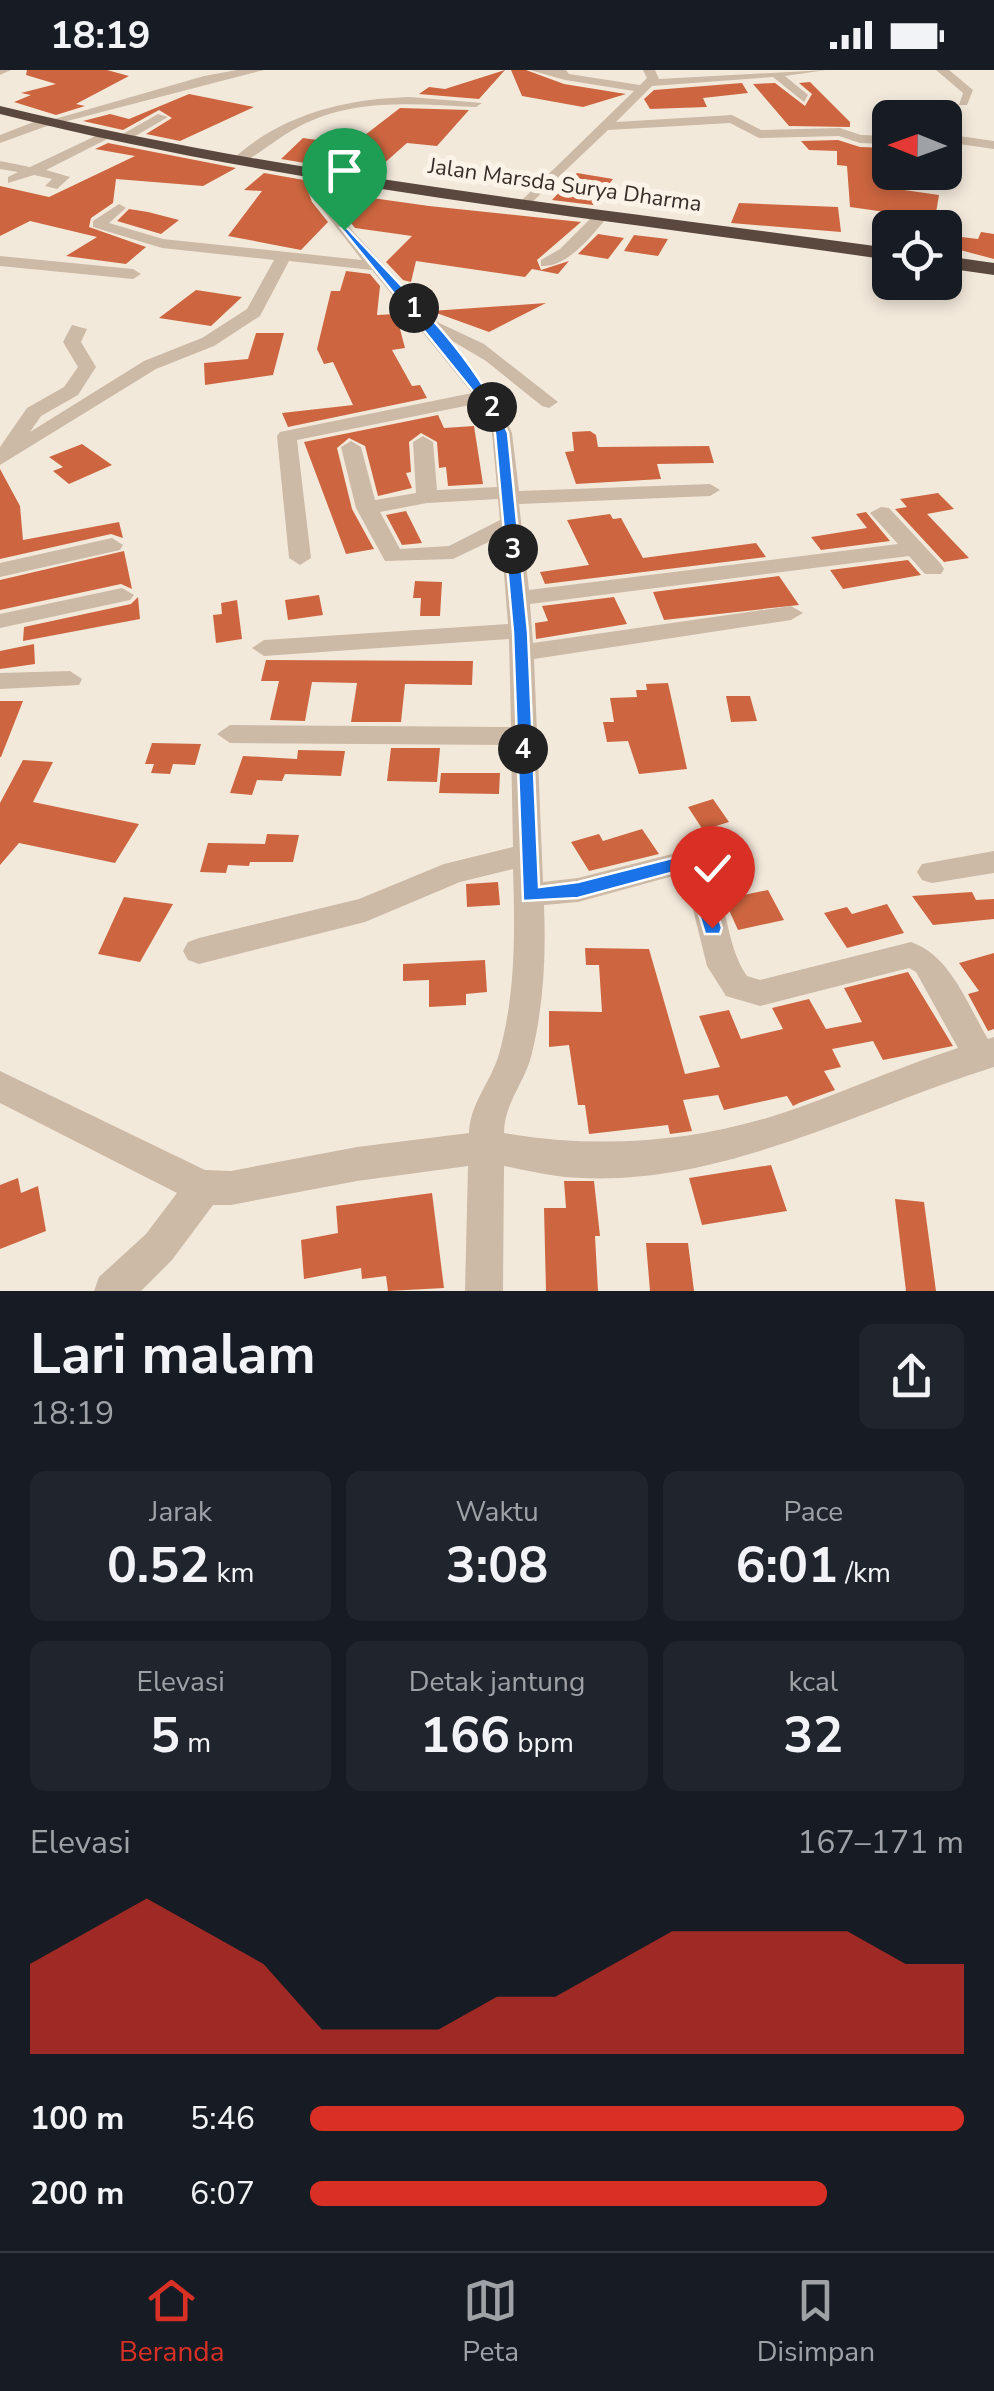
<!DOCTYPE html>
<html lang="id">
<meta charset="utf-8">
<style>
:root{--surface:#171b24;--page:#20242c;--text:#f1f3f6;--muted:#9ea1a6;--line:#363941;--accent:#d93025}
body{margin:0;font-family:"Nunito Sans",sans-serif;background:var(--page);color:var(--text);height:100vh;display:flex;flex-direction:column;font-size:38px;white-space:nowrap}
*{box-sizing:border-box;margin:0}
p{font-size:32px;color:var(--muted)}
.icon{flex:none;width:55px;height:55px;fill:none;stroke:currentColor;stroke-width:2;stroke-linecap:round;stroke-linejoin:round}
.map{position:relative;height:1221px;overflow:hidden}
.details{display:flex;flex-direction:column;background:var(--surface);flex:1}
.details>*{flex:none}
.needle{width:65px;rotate:271deg}
.tools{position:absolute;left:872px;top:30px;display:grid;gap:20px}
.tools a{display:grid;place-items:center;width:90px;height:90px;border-radius:15px;background:var(--surface);box-shadow:0 5px 15px #0003;font-size:50px}
.pin{position:absolute;display:grid;place-items:center;width:85px;height:85px;color:#fff;margin:-102px -42px;border-radius:50% 50% 50% 0;rotate:-45deg;box-shadow:0 0 10px #0007}
.pin .icon{rotate:45deg}
.km{position:absolute;width:50px;height:50px;margin:-25px;border-radius:50%;background:#222;color:#fff;font-size:28px;line-height:50px;text-align:center}
.round{display:grid;place-items:center;flex:none;width:105px;height:105px;border-radius:15px;background:var(--page)}
.summary{display:flex;align-items:center;justify-content:space-between;height:170px;padding:0 30px}
h1{font-size:55px;font-weight:700;line-height:75px}
.figures{display:grid;grid-template-columns:repeat(3,1fr);gap:15px;height:170px;padding:10px 30px}
.figures div{display:grid;align-content:center;border-radius:15px;background:var(--page);text-align:center}
.figures b{font-size:50px;font-weight:700}
.figures small{font-size:28px;font-weight:400}
.figures p{font-size:28px}
.chart{height:280px;padding:20px 30px}
.chart p{display:flex;justify-content:space-between}
.chart svg{width:100%;height:180px;margin-top:10px;fill:var(--accent);opacity:.7}
ul{padding:0 30px;list-style:none;font-size:32px}
li{display:grid;grid-template-columns:160px 120px 1fr;align-items:center;height:75px}
li i{height:25px;border-radius:12px;background:var(--accent)}
.status{display:flex;justify-content:space-between;align-items:center;height:70px;padding:0 50px;background:var(--surface);direction:ltr}
.status svg{height:28px;fill:currentColor}
.dock{display:flex;justify-content:space-around;align-items:center;height:140px;border-top:2px solid var(--line);background:var(--surface);font-size:28px;color:var(--muted)}
.dock a{display:grid;justify-items:center;gap:5px}
.dock .on{color:var(--accent)}
.map>svg:first-child{display:block}
.building{fill:#cd6640}
.lines{fill:none;stroke-linecap:round;stroke-linejoin:round}
.minor{fill:#ccb9a6;fill-rule:evenodd}
.highway{fill:#5a473e;fill-rule:evenodd}
.route{fill:#1a73e8;stroke:#fff;stroke-width:2.5}
.labels{text-anchor:middle;dominant-baseline:central;stroke-width:10;stroke-linejoin:round;paint-order:stroke}
.far-street-label{font-size:22px;fill:#382d28;stroke:#fbf3e8}
</style>
<div class="status"><b>18:19</b><svg viewBox="0 0 49 12"><path d="M0 12V9h3v3zM5 12V6h3v6zM10 12V3h3v9zM15 12V0h3v12zM26 1h20v11H26zM47 4h2v5h-2z"/></svg></div>
<div class="map">
<svg width="994" height="1221" viewBox="0 0 994 1221">
<rect width="100%" height="100%" fill="#f3e9db"/>
<!-- building -->
<path class="building" d="M 27,0 L 107,0 L 129,6 L 76,34 L 85,36 L 56,45 L 14,32 L 31,25 L 21,23 L 56,14 L 26,5 Z
M 505,0 L 479,29 L 419,24 L 429,17 L 445,19 Z
M 511,0 L 526,0 L 564,14 L 626,24 L 583,37 L 522,26 Z
M 810,12 L 850,52 L 850,57 L 789,56 L 753,14 L 775,13 L 805,36 L 812,24 L 799,13 Z
M 742,13 L 748,23 L 703,28 L 707,37 L 650,39 L 644,29 L 654,20 Z
M 189,24 L 254,37 L 180,71 L 146,64 L 172,48 L 159,40 L 123,60 L 83,51 L 110,44 L 129,49 Z
M 400,38 L 469,40 L 437,76 L 407,73 L 372,104 L 281,89 L 303,68 L 352,75 Z
M 838,70 L 860,77 L 890,78 L 890,118 L 939,125 L 935,149 L 850,137 L 847,96 L 837,95 L 837,81 L 809,80 L 801,71 Z
M 108,73 L 236,98 L 203,116 L 116,109 L 113,133 L 91,148 L 89,157 L 146,177 L 126,194 L 66,186 L 97,167 L 30,151 L 0,166 L 0,116 L 49,127 L 135,86 L 95,79 Z
M 264,103 L 304,110 L 312,132 L 328,152 L 301,180 L 228,166 L 262,121 L 244,120 Z
M 577,103 L 613,109 L 593,135 L 552,130 Z
M 327,114 L 372,121 L 365,127 L 429,136 L 581,152 L 537,190 L 541,200 L 569,191 L 558,204 L 532,199 L 525,207 L 416,191 L 411,212 L 403,210 L 386,192 L 412,166 L 355,158 L 340,139 L 339,121 L 335,132 Z
M 739,133 L 838,137 L 841,162 L 731,153 Z
M 129,139 L 148,142 L 179,150 L 161,164 L 117,151 Z
M 981,162 L 994,164 L 994,189 L 945,176 L 945,165 L 978,169 Z
M 598,164 L 624,168 L 608,189 L 578,184 Z
M 634,165 L 668,169 L 658,186 L 624,181 Z
M 346,201 L 370,204 L 380,216 L 377,245 L 396,244 L 405,278 L 392,280 L 412,316 L 420,315 L 427,328 L 288,357 L 282,343 L 353,335 L 333,292 L 324,294 L 317,279 L 331,221 L 340,221 Z
M 196,220 L 242,227 L 211,256 L 159,248 Z
M 546,233 L 489,262 L 431,241 Z
M 256,263 L 284,263 L 273,305 L 205,315 L 204,293 L 248,289 Z
M 438,345 L 444,358 L 474,356 L 483,414 L 448,416 L 446,397 L 439,398 L 437,372 L 421,363 L 409,372 L 411,402 L 406,403 L 412,418 L 378,426 L 365,376 L 349,368 L 337,378 L 352,439 L 374,479 L 346,484 L 304,372 Z
M 590,361 L 596,365 L 598,377 L 709,376 L 714,393 L 657,394 L 661,409 L 576,414 L 565,382 L 574,381 L 572,362 Z
M 82,374 L 112,395 L 69,414 L 53,401 L 63,397 L 49,387 Z
M 0,399 L 20,436 L 23,470 L 119,452 L 123,468 L 111,464 L 0,489 Z
M 938,423 L 954,439 L 927,444 L 969,488 L 944,492 L 895,439 L 907,437 L 900,429 Z
M 406,441 L 422,473 L 402,475 L 386,445 Z
M 866,442 L 890,471 L 821,480 L 811,467 L 867,458 L 856,444 Z
M 610,444 L 613,449 L 621,448 L 643,488 L 756,473 L 766,487 L 545,514 L 540,502 L 589,495 L 567,450 Z
M 124,481 L 132,519 L 121,514 L 0,540 L 0,510 Z
M 908,490 L 921,505 L 843,519 L 830,500 Z
M 779,506 L 799,535 L 664,550 L 653,522 Z
M 415,511 L 442,512 L 440,546 L 420,546 L 421,528 L 413,528 Z
M 319,525 L 323,545 L 288,550 L 285,530 Z
M 138,527 L 140,549 L 23,571 L 24,557 L 131,534 Z
M 614,527 L 627,554 L 536,569 L 535,553 L 548,551 L 542,536 Z
M 237,530 L 242,569 L 216,573 L 213,545 L 222,544 L 221,533 Z
M 34,574 L 35,594 L 0,599 L 0,581 Z
M 266,590 L 473,591 L 472,615 L 405,614 L 401,652 L 351,652 L 357,613 L 312,612 L 305,651 L 270,650 L 279,611 L 261,611 Z
M 668,613 L 687,699 L 639,704 L 628,671 L 607,672 L 603,652 L 614,652 L 610,628 L 637,627 L 636,620 L 647,620 L 646,614 Z
M 726,626 L 750,626 L 757,651 L 731,652 Z
M 0,631 L 23,631 L 1,687 L 0,687 Z
M 152,673 L 201,674 L 195,695 L 173,694 L 170,704 L 151,703 L 154,694 L 145,694 Z
M 391,678 L 440,678 L 437,712 L 387,711 Z
M 298,680 L 345,681 L 341,706 L 285,704 L 282,711 L 257,710 L 252,725 L 230,723 L 243,686 L 297,689 Z
M 23,690 L 53,692 L 33,732 L 139,754 L 115,793 L 19,773 L 0,795 L 0,733 Z
M 441,703 L 500,703 L 499,724 L 439,723 Z
M 713,729 L 729,752 L 703,760 L 688,737 Z
M 642,759 L 659,784 L 589,801 L 571,772 L 599,764 L 603,771 Z
M 267,764 L 299,765 L 293,792 L 250,792 L 249,796 L 228,795 L 226,803 L 200,802 L 208,773 L 265,774 Z
M 498,812 L 500,835 L 467,837 L 466,814 Z
M 768,820 L 784,850 L 738,860 L 724,829 Z
M 972,822 L 976,830 L 994,829 L 994,849 L 933,855 L 912,826 Z
M 124,827 L 173,834 L 140,892 L 98,884 Z
M 887,834 L 904,863 L 847,878 L 824,843 L 847,837 L 852,844 Z
M 585,878 L 649,879 L 685,1004 L 720,997 L 699,946 L 729,940 L 741,969 L 783,959 L 772,938 L 809,929 L 826,959 L 862,952 L 844,918 L 908,902 L 953,976 L 883,990 L 873,971 L 832,979 L 841,997 L 824,1001 L 835,1020 L 799,1033 L 793,1036 L 787,1026 L 724,1040 L 718,1025 L 683,1030 L 692,1061 L 670,1064 L 668,1055 L 589,1064 L 585,1035 L 578,1035 L 569,975 L 549,977 L 549,941 L 602,942 L 599,895 L 586,895 Z
M 994,883 L 994,959 L 988,961 L 968,924 L 979,921 L 959,893 Z
M 485,890 L 487,922 L 466,924 L 466,935 L 429,937 L 429,910 L 403,911 L 403,894 Z
M 771,1095 L 787,1141 L 702,1155 L 689,1108 Z
M 18,1108 L 21,1123 L 38,1116 L 46,1161 L 0,1179 L 0,1115 Z
M 564,1111 L 594,1111 L 600,1166 L 595,1166 L 598,1221 L 546,1221 L 544,1138 L 566,1138 Z
M 432,1123 L 444,1218 L 388,1221 L 386,1206 L 362,1209 L 361,1198 L 304,1209 L 301,1170 L 338,1163 L 336,1136 Z
M 895,1129 L 924,1132 L 936,1221 L 906,1221 Z
M 646,1173 L 688,1173 L 694,1221 L 650,1221 Z"/>
<g class="lines">
<!-- minor -->
<path class="minor" d="M 0,0 L 11,0 L 0,5 Z
M 237,0 L 264,0 L 44,57 L 0,73 L 0,65 L 39,50 L 48,51 L 204,6 Z
M 530,0 L 566,0 L 569,4 L 640,15 L 647,8 L 643,0 L 655,0 L 659,9 L 826,0 L 785,6 L 808,25 L 804,32 L 773,7 L 652,16 L 616,52 L 732,45 L 761,60 L 840,58 L 861,65 L 890,66 L 890,74 L 860,73 L 839,66 L 759,68 L 730,53 L 608,60 L 527,137 L 522,136 L 522,130 L 634,21 L 565,10 Z
M 936,0 L 949,0 L 973,20 L 967,35 L 959,35 L 963,23 Z
M 409,27 L 482,33 L 476,37 C 420,34 358,28 306,53 C 284,63 266,79 246,91 L 234,88 C 283,44 345,29 409,27 Z
M 158,44 L 168,47 L 125,72 L 114,69 Z
M 102,63 L 113,66 L 46,100 L 70,107 L 57,119 L 45,116 L 52,109 L 34,105 L 8,113 L 8,107 L 18,102 L 0,99 L 0,91 L 30,97 Z
M 945,64 L 994,71 L 994,79 L 945,72 Z
M 312,98 L 319,102 L 329,130 L 349,157 L 435,251 L 484,274 L 558,332 L 549,338 L 542,336 L 486,291 L 449,269 L 499,334 L 512,363 L 519,421 L 710,414 L 720,420 L 710,426 L 519,434 L 529,520 L 898,474 L 870,443 L 881,437 L 889,438 L 941,494 L 944,499 L 941,504 L 925,504 L 909,486 L 530,534 L 533,573 L 791,536 L 803,543 L 791,550 L 534,589 L 543,812 L 578,808 L 676,783 C 736,802 717,862 747,906 L 760,910 L 911,872 C 951,886 967,934 988,969 L 994,967 L 994,997 C 854,1041 716,1120 565,1107 C 545,1105 524,1100 504,1096 L 503,1221 L 465,1221 L 468,1096 L 357,1111 L 231,1135 L 213,1135 L 172,1190 L 141,1221 L 94,1221 L 99,1207 L 146,1164 L 177,1123 L 0,1033 L 0,1001 L 205,1100 L 231,1101 L 357,1077 L 469,1063 C 470,1033 491,1012 499,984 C 516,923 515,861 513,799 L 460,812 L 365,852 L 199,894 L 188,890 L 183,881 L 188,872 L 199,868 L 359,829 L 444,794 L 513,777 L 511,675 L 230,673 L 217,664 L 230,655 L 511,657 L 509,569 L 264,586 L 252,578 L 264,570 L 508,554 L 501,466 L 453,489 L 385,491 L 356,438 L 341,377 L 351,371 L 361,377 L 375,430 L 416,423 L 413,372 L 423,366 L 433,372 L 437,420 L 497,417 L 492,363 L 480,333 L 297,370 L 311,488 L 300,495 L 289,488 L 277,366 L 280,362 L 472,323 L 372,200 L 289,191 L 260,246 L 214,276 L 156,299 L 0,395 L 0,377 L 27,338 L 64,317 L 78,297 L 63,272 L 72,255 L 87,259 L 81,272 L 96,297 L 78,325 L 41,346 L 30,362 L 144,291 L 202,268 L 247,239 L 274,190 L 162,178 L 93,157 L 93,151 L 119,134 L 126,138 L 109,153 L 163,169 L 362,190 L 315,130 L 305,102 ZM 498,429 L 500,450 L 449,476 L 400,479 L 380,442 L 427,433 ZM 673,806 L 687,815 L 707,896 L 726,926 L 760,936 L 909,898 L 916,902 L 958,978 C 904,995 853,1018 800,1037 C 704,1072 603,1080 504,1063 C 504,1033 526,1011 532,983 C 544,933 546,885 544,835 L 578,832 Z
M 598,141 L 610,144 C 594,163 568,198 541,196 L 541,190 L 560,179 Z
M 0,186 L 133,199 L 141,204 L 133,209 L 0,196 Z
M 112,468 L 123,475 L 120,480 L 0,507 L 0,493 Z
M 122,518 L 134,525 L 130,530 L 0,558 L 0,544 Z
M 70,601 L 82,609 L 79,615 L 0,619 L 0,603 Z
M 994,781 L 994,803 L 932,813 L 922,810 L 917,802 L 922,794 Z"/>
<!-- highway -->
<path class="highway" d="M 0,36 C 292,107 593,137 890,178 L 890,190 C 593,147 291,117 0,44 Z
M 945,186 L 994,193 L 994,205 L 945,198 Z"/>
</g>
<!-- route -->
<path class="route" d="M 341,158 L 347,158 C 404,220 476,285 508,363 L 528,562 L 539,817 L 578,812 L 676,787 L 705,802 L 722,858 L 720,864 L 705,864 L 689,811 L 674,802 L 578,828 L 523,831 L 513,562 L 495,363 L 484,335 Z"/>
<g class="labels">
<!-- far-street labels -->
<g class="far-street-label">
<text transform="translate(565 115) rotate(8)">Jalan Marsda Surya Dharma</text>
</g>
</g>
</svg>
<div class="tools">
<a><svg class="needle" viewBox="-14 -14 28 28"><path d="M0-13l5 13h-10z" fill="#e53935"/><path d="M0 13l5-13h-10z" fill="#9ea1a6"/></svg></a>
<a><svg class="icon" aria-label="locate" viewBox="0 0 24 24"><circle cx="12" cy="12" r="6"/><path d="M12 2v4M12 18v4M2 12h4M18 12h4"/></svg></a>
</div>
<div class="pin" style="left:344px;top:160px;background:#1e9e55"><svg class="icon" aria-label="arrive" viewBox="0 0 24 24"><path d="M6 21V4h12l-3 4 3 4H6"/></svg></div>
<div class="pin" style="left:712px;top:858px;background:#d93025"><svg class="icon" aria-label="check" viewBox="0 0 24 24"><path d="M5 12l5 5 9-10"/></svg></div>
<b class="km" style="left:414px;top:238px">1</b>
<b class="km" style="left:492px;top:337px">2</b>
<b class="km" style="left:513px;top:479px">3</b>
<b class="km" style="left:523px;top:679px">4</b>
</div>
<section class="details">
<div class="summary"><div><h1>Lari malam</h1><p>18:19</p></div><a class="round"><svg class="icon" aria-label="share" viewBox="0 0 24 24"><path d="M12 15V3M7 8l5-5 5 5M5 13v7h14v-7"/></svg></a></div>
<div class="figures">
<div><p>Jarak</p><b>0.52<small> km</small></b></div>
<div><p>Waktu</p><b>3:08</b></div>
<div><p>Pace</p><b>6:01<small> /km</small></b></div>
</div>
<div class="figures">
<div><p>Elevasi</p><b>5<small> m</small></b></div>
<div><p>Detak jantung</p><b>166<small> bpm</small></b></div>
<div><p>kcal</p><b>32</b></div>
</div>
<div class="chart"><p><span>Elevasi</span>167–171 m</p>
<svg viewBox="0 0 160 44" preserveAspectRatio="none"><path d="M0 44V22L10 14L20 6L30 14L40 22L50 38L60 38L70 38L80 30L90 30L100 22L110 14L120 14L130 14L140 14L150 22L160 22V44z"/></svg>
</div>
<ul>
<li><b>100 m</b>5:46<i style="width:100%"></i></li>
<li><b>200 m</b>6:07<i style="width:79%"></i></li>
</ul>
</section>
<nav class="dock">
<a class="on"><svg class="icon" aria-label="home" viewBox="0 0 24 24"><path d="M3 11l9-7 9 7M6 9v11h12V9"/></svg>Beranda</a>
<a><svg class="icon" aria-label="map" viewBox="0 0 24 24"><path d="M3 6l6-2 6 2 6-2v14l-6 2-6-2-6 2zM9 4v14M15 6v14"/></svg>Peta</a>
<a><svg class="icon" aria-label="saved" viewBox="0 0 24 24"><path d="M7 4h10v16l-5-4-5 4z"/></svg>Disimpan</a>
</nav>
